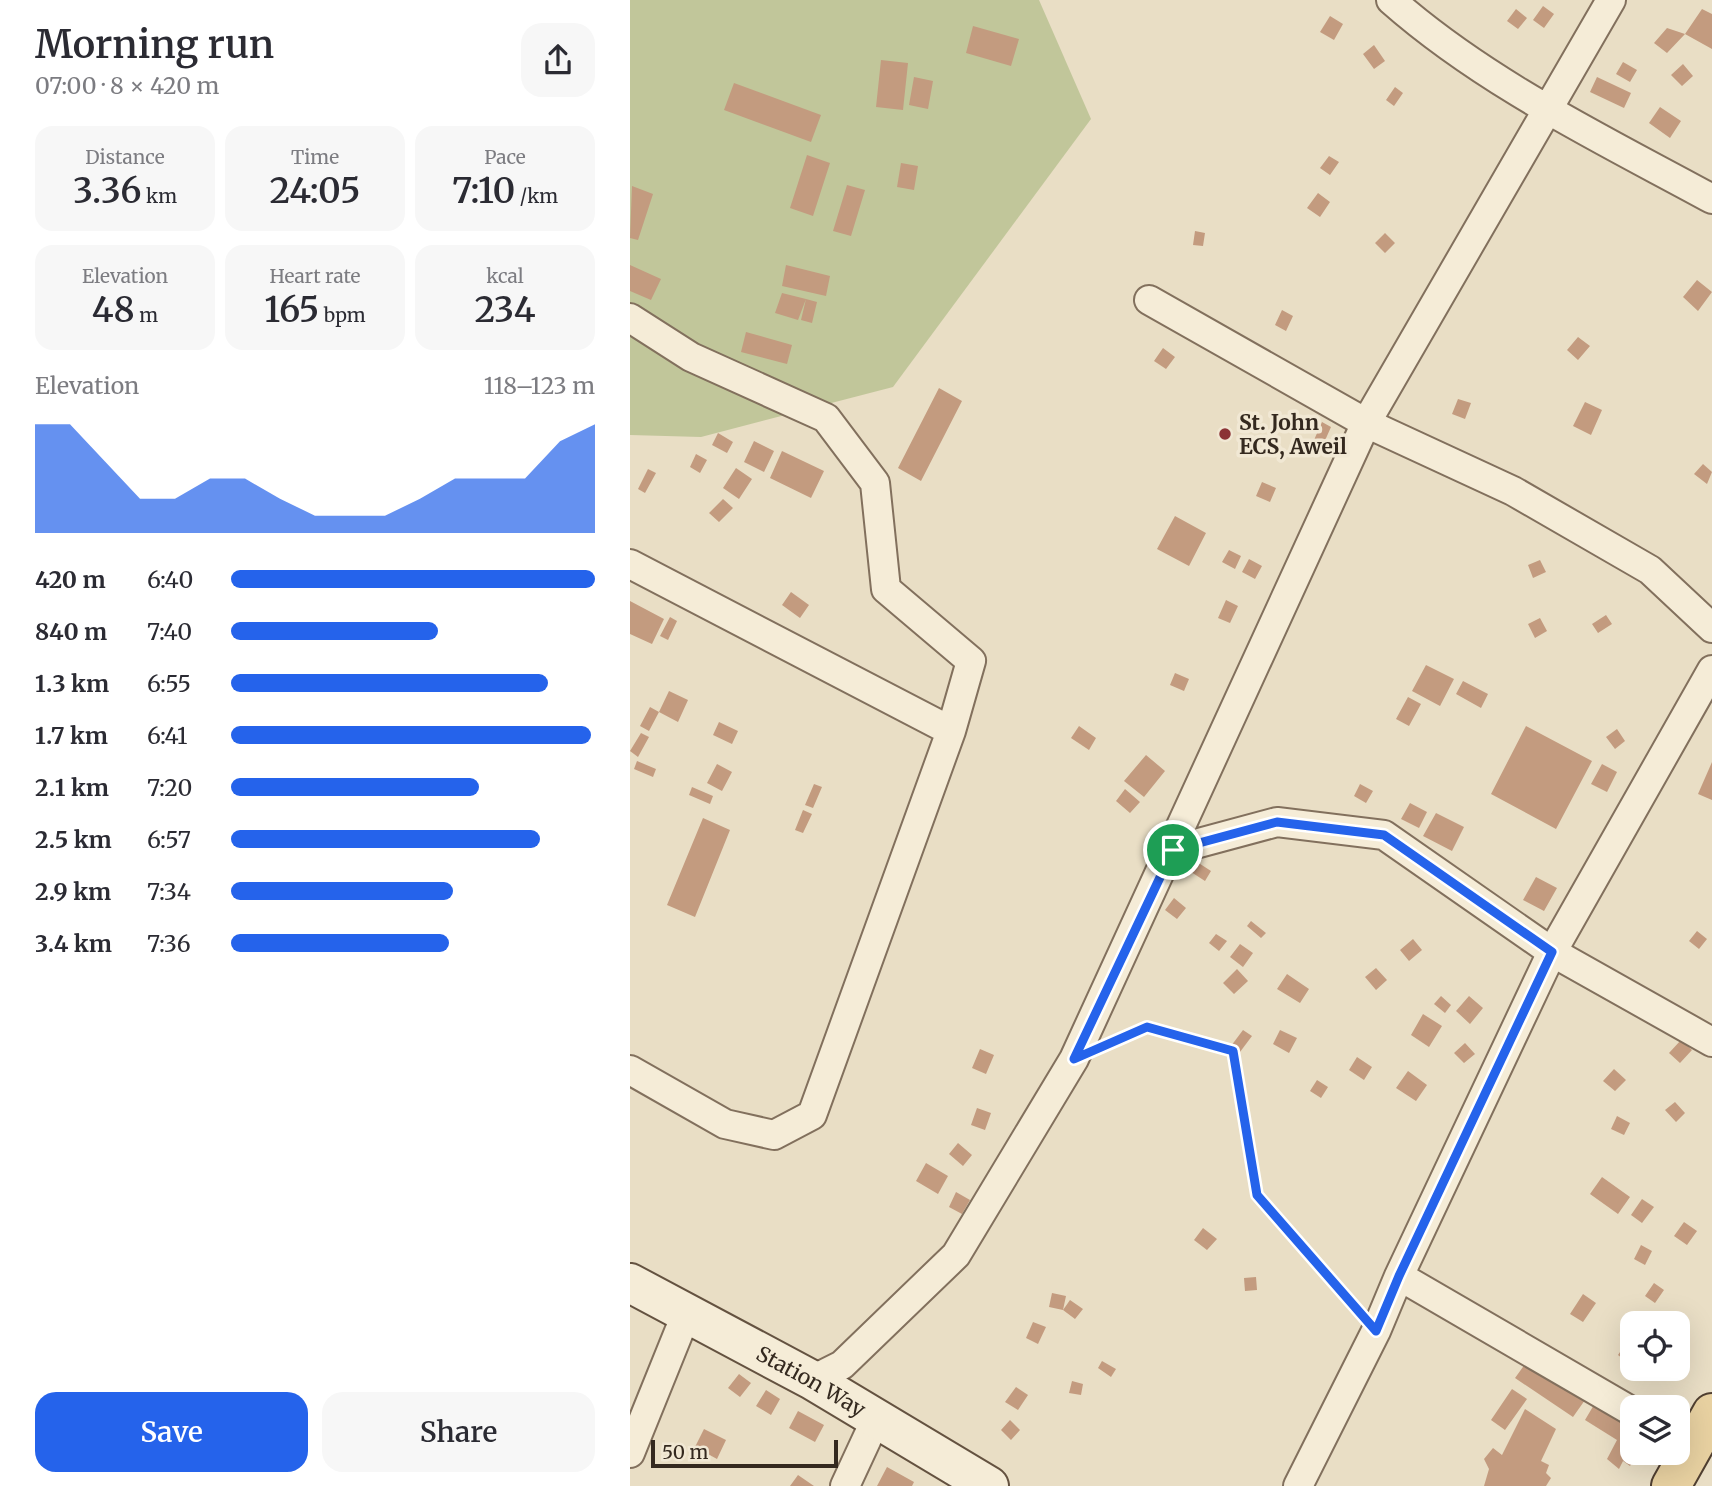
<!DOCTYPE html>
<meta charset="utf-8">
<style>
:root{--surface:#fff;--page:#f7f7f7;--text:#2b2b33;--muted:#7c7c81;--accent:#2563eb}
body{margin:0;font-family:Merriweather,serif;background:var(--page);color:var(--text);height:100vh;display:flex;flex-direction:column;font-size:26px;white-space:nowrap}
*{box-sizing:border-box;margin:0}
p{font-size:23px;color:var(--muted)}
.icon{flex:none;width:38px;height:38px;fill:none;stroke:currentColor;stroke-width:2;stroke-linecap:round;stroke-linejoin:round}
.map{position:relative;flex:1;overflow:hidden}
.side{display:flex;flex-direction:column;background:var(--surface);width:630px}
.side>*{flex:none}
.buttons{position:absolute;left:990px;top:1311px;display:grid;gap:14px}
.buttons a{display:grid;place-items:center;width:70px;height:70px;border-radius:14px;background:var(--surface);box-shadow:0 7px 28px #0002;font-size:35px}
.scale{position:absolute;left:21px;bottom:18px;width:187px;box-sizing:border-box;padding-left:7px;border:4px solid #34291f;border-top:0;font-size:19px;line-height:24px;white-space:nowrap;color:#34291f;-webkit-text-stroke:5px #f1e8d4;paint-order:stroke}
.pin{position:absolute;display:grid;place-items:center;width:60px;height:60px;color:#fff;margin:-30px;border:4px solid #fff;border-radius:50%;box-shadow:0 2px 7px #0007}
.round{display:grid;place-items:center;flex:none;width:74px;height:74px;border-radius:21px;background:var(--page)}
.summary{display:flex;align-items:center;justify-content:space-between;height:119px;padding:0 35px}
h1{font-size:38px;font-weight:600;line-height:52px}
.metrics{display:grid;grid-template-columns:repeat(3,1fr);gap:10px;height:119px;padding:7px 35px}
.metrics div{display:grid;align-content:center;border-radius:18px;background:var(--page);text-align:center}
.metrics b{font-size:35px;font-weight:600}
.metrics small{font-size:19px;font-weight:400}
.metrics p{font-size:19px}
.chart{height:196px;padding:14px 35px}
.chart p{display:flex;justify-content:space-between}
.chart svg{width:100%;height:126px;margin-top:7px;fill:var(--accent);opacity:.7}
.action{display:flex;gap:14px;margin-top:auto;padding:14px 35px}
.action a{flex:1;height:80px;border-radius:21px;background:var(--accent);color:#fff;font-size:28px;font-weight:600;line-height:80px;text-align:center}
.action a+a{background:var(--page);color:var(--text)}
ul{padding:0 35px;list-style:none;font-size:23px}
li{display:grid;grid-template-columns:112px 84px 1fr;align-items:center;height:52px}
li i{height:18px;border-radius:9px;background:var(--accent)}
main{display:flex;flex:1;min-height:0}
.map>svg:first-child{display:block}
.green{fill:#c1c69a}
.building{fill:#c39b7f}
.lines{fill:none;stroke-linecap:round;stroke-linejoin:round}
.minor-casing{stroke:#82705d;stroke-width:32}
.secondary-casing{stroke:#645240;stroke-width:42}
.primary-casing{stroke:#503f31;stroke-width:42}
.path{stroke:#82705d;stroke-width:4.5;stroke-dasharray:5 3.5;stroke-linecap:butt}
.minor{stroke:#f5ecd7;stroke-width:28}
.secondary{stroke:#f5ecd7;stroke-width:38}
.primary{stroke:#e8d1a1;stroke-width:38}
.route-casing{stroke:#fff;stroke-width:14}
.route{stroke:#2563eb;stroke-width:9}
.poi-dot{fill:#8b3335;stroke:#f1e8d4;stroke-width:2.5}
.labels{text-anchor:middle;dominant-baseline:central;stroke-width:7;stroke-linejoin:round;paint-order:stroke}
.poi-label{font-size:21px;font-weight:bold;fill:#34291f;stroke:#f1e8d4;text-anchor:start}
.street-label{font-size:21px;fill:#34291f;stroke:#f1e8d4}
</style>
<main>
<section class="side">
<div class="summary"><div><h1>Morning run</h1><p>07:00 · 8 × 420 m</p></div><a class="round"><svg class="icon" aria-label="share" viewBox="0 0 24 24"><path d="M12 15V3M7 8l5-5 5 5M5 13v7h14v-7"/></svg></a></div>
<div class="metrics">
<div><p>Distance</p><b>3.36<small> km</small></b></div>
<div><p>Time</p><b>24:05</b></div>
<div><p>Pace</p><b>7:10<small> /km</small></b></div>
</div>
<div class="metrics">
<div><p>Elevation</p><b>48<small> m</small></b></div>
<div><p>Heart rate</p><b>165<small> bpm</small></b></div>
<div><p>kcal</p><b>234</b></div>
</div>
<div class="chart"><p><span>Elevation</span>118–123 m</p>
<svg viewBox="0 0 160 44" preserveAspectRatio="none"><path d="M0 44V6L10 6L20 19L30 32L40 32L50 25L60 25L70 32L80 38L90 38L100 38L110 32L120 25L130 25L140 25L150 12L160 6V44z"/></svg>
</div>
<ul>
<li><b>420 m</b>6:40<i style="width:100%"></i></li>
<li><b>840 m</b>7:40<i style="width:57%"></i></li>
<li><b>1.3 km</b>6:55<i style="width:87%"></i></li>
<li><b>1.7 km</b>6:41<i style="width:99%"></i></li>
<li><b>2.1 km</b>7:20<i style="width:68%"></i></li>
<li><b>2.5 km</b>6:57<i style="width:85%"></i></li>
<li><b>2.9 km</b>7:34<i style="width:61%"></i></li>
<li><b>3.4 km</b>7:36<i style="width:60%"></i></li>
</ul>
<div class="action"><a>Save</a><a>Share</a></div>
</section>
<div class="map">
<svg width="1082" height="1486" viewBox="0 0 1082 1486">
<rect width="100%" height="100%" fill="#e9dec5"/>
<!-- green -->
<path class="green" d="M 0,0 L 409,0 L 461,119 L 263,387 L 71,437 L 0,435 Z"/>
<!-- building -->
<path class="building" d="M 913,6 L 924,14 L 914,28 L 903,20 Z
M 886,9 L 897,18 L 888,29 L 877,21 Z
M 1072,9 L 1082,14 L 1082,49 L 1055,34 Z
M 700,16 L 713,24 L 704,40 L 690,32 Z
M 343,26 L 389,39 L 381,66 L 336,53 Z
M 1037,28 L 1055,34 L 1037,53 L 1024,43 Z
M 744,45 L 755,61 L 744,69 L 733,54 Z
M 251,60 L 278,63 L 273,110 L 246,107 Z
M 993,62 L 1007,70 L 1000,82 L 986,74 Z
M 1053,64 L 1063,76 L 1052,86 L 1041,75 Z
M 284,77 L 303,81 L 298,109 L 279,105 Z
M 967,77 L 1001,93 L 994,108 L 960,92 Z
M 104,83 L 191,115 L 181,142 L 94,110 Z
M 765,87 L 773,93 L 764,106 L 756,100 Z
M 1030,107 L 1051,121 L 1040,138 L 1019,123 Z
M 177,155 L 200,163 L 183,216 L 160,208 Z
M 699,156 L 709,162 L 700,175 L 690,168 Z
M 271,163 L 288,166 L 284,190 L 267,187 Z
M 217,185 L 235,190 L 221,236 L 203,231 Z
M 2,186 L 23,194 L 8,240 L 0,238 Z
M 688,193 L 700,202 L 690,217 L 677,208 Z
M 565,231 L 575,233 L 573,246 L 563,245 Z
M 755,233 L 765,243 L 755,253 L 745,243 Z
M 0,265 L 31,279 L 21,300 L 0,291 Z
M 156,265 L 200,276 L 196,296 L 152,286 Z
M 1067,280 L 1082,292 L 1068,311 L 1053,297 Z
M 152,293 L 176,299 L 168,320 L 145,313 Z
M 176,299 L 187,302 L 182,323 L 171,320 Z
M 652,310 L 663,316 L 656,331 L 645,325 Z
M 116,332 L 162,345 L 157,364 L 111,352 Z
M 948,337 L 960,346 L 948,360 L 937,350 Z
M 533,348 L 545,357 L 536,369 L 524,361 Z
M 309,388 L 332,401 L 291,481 L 268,468 Z
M 828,399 L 841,403 L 835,419 L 822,414 Z
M 955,402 L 972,410 L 961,435 L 943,426 Z
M 692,422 L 701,427 L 693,445 L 684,440 Z
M 88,433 L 103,442 L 97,453 L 82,445 Z
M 124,441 L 144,451 L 134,472 L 114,462 Z
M 152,451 L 194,471 L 181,498 L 140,478 Z
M 66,454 L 77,460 L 70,473 L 60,467 Z
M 1073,464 L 1082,472 L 1077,484 L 1064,474 Z
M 106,468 L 122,479 L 109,499 L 93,488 Z
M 18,469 L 26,473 L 15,493 L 8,489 Z
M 632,482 L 646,488 L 640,502 L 626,496 Z
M 93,499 L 103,508 L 89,522 L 79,513 Z
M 545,516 L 576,533 L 559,566 L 527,549 Z
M 599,550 L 611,556 L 605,569 L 592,562 Z
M 619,559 L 632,566 L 625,579 L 612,572 Z
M 910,560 L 916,572 L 903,578 L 898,565 Z
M 161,592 L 179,605 L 170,618 L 152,605 Z
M 596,600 L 608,606 L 600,623 L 588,618 Z
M 0,601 L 34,619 L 22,644 L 0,634 Z
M 976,615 L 982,624 L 968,633 L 962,624 Z
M 40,617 L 47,621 L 38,640 L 30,636 Z
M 910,618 L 917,631 L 905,638 L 898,624 Z
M 796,665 L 824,679 L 810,706 L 782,691 Z
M 545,673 L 559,679 L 554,691 L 540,685 Z
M 833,681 L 858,694 L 851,708 L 826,694 Z
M 39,691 L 58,700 L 48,722 L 29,712 Z
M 778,697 L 791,704 L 779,726 L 766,719 Z
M 20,707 L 29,712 L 19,731 L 10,726 Z
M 89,722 L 108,731 L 102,744 L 83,735 Z
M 449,726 L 466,738 L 459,750 L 441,738 Z
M 896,726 L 962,761 L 926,829 L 861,794 Z
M 987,729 L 995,741 L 985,749 L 976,737 Z
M 11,733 L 19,737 L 8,757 L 0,751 Z
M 516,755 L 535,771 L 514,797 L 494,781 Z
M 7,761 L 26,769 L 23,777 L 4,769 Z
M 1082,762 L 1082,800 L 1068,794 Z
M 87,764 L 102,772 L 92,791 L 77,783 Z
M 972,764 L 987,772 L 977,792 L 961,784 Z
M 184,784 L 192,787 L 183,808 L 175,805 Z
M 730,784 L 743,791 L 736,803 L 724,796 Z
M 62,787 L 83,796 L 80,804 L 59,795 Z
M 495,789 L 510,802 L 500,813 L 486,801 Z
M 780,803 L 797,812 L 789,828 L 771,819 Z
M 173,810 L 182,814 L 173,833 L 165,830 Z
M 806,813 L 834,827 L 822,851 L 793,836 Z
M 73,818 L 100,830 L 65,917 L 37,905 Z
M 564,860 L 581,871 L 575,881 L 558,870 Z
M 906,877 L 927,888 L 914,911 L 893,900 Z
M 544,898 L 556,908 L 547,919 L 535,910 Z
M 621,921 L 636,933 L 631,938 L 617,926 Z
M 1067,931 L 1077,939 L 1069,949 L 1059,941 Z
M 586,934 L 597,941 L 589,951 L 579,943 Z
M 783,939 L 792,950 L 779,961 L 770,950 Z
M 610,944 L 623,953 L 613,967 L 600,957 Z
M 746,968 L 757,980 L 746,990 L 735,977 Z
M 607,969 L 618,981 L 604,994 L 593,983 Z
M 657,974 L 679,989 L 670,1003 L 647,989 Z
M 811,996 L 821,1005 L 815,1013 L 804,1004 Z
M 839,996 L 853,1008 L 840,1024 L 826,1011 Z
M 793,1014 L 812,1026 L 799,1047 L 781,1035 Z
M 613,1030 L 622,1036 L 610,1052 L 601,1046 Z
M 650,1030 L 667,1038 L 659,1053 L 643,1044 Z
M 1051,1040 L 1062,1050 L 1050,1063 L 1039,1053 Z
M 835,1043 L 845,1054 L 834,1063 L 824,1053 Z
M 350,1049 L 364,1055 L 356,1074 L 342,1068 Z
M 727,1057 L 742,1067 L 734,1080 L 719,1070 Z
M 984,1069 L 996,1080 L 985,1091 L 973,1081 Z
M 778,1071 L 797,1085 L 786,1101 L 766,1088 Z
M 687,1080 L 698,1087 L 691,1098 L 680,1091 Z
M 1045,1102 L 1055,1113 L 1046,1122 L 1035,1110 Z
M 347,1108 L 361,1113 L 355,1130 L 341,1125 Z
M 987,1116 L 1000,1123 L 994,1135 L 981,1129 Z
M 328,1143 L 342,1155 L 333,1166 L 319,1154 Z
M 296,1163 L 318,1176 L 308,1194 L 286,1181 Z
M 972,1177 L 1000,1197 L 988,1214 L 960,1194 Z
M 326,1192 L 340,1200 L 332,1214 L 319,1207 Z
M 1012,1199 L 1024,1207 L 1012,1223 L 1001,1215 Z
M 1054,1222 L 1067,1231 L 1057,1245 L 1044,1236 Z
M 573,1228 L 587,1239 L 577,1250 L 564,1240 Z
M 1011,1245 L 1022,1251 L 1015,1265 L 1004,1259 Z
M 626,1277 L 627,1290 L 615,1291 L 614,1278 Z
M 1024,1283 L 1034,1290 L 1025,1303 L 1015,1296 Z
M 422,1293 L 436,1296 L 433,1310 L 419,1307 Z
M 953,1294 L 966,1303 L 953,1322 L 940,1314 Z
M 440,1300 L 453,1309 L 445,1319 L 433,1310 Z
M 403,1322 L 416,1327 L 408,1344 L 396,1338 Z
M 1000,1337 L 1003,1351 L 996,1361 L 988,1355 Z
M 898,1360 L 955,1400 L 943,1417 L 885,1378 Z
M 472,1361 L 486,1369 L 481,1377 L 468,1368 Z
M 109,1374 L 121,1383 L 110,1397 L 98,1388 Z
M 442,1381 L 453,1384 L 451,1395 L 439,1393 Z
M 386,1387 L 398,1395 L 388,1410 L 375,1402 Z
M 882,1389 L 897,1399 L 875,1430 L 861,1420 Z
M 136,1390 L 150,1399 L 141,1415 L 126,1406 Z
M 968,1398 L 1003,1421 L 1003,1452 L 1008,1452 L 1000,1466 L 993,1461 L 989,1469 L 977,1459 L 987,1440 L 955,1420 Z
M 895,1409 L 926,1429 L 911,1461 L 919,1465 L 916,1473 L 921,1478 L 916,1486 L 854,1486 L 859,1469 L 854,1459 L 863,1448 L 872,1455 Z
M 168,1411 L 194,1425 L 185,1442 L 159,1428 Z
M 380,1420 L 390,1430 L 381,1440 L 371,1430 Z
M 74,1429 L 96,1440 L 87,1459 L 65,1447 Z
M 257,1467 L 284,1482 L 282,1486 L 247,1486 Z
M 168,1475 L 184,1486 L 160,1486 Z"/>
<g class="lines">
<defs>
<path id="minor" d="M 761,0 C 855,83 972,139 1082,199
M 519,300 L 736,423 L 883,491 L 1020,570 L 1082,628
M 0,318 L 61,357 L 196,418 L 245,483 L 256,589 L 341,661 L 321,731
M 0,564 L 321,731 L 182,1115 L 144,1135 L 95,1124 L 0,1070
M 543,850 L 647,822 L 754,835 L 922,952 L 1082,1042
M 769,1276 L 1003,1412
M 182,1380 L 212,1365 L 326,1255 L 444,1059 L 736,423 L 981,0
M 0,1453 L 57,1312
M 215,1486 L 247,1417
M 668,1486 L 746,1331 L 769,1276 L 922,952 L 1082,670"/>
<g id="secondary">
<path id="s1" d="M 0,1283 L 182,1380 L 359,1486"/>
</g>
<path id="primary" d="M 1041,1486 L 1082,1413"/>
</defs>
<!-- minor casing -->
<use href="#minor" class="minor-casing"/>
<!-- secondary casing -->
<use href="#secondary" class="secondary-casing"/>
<!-- primary casing -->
<use href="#primary" class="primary-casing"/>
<!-- path -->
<path class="path" d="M 480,1044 L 518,1027 L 603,1051 L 627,1195 L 728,1310"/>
<!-- minor -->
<use href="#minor" class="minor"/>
<!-- secondary -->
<use href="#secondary" class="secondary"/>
<!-- primary -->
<use href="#primary" class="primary"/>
</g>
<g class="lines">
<defs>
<path id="route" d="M 647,822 L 754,835 L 922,952 L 769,1276 L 746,1331 L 627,1195 L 603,1051 L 517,1027 L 444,1059 L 543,850 Z"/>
</defs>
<!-- route casing -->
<use href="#route" class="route-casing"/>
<!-- route -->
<use href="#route" class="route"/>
</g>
<!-- markers -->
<circle class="poi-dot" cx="595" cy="434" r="7"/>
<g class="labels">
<!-- poi labels -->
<g class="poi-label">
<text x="609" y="422">St. John<tspan x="609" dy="24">ECS, Aweil</tspan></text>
</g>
<!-- street labels -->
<g class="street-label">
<text stroke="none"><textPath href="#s1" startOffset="206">Station Way</textPath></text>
</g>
</g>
</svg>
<div class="buttons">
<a><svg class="icon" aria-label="locate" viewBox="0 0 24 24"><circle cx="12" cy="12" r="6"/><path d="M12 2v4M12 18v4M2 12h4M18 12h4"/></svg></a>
<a><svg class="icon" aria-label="layers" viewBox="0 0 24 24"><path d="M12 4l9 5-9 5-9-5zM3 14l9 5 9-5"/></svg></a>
</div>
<div class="scale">50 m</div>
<div class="pin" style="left:543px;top:850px;background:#1e9e55"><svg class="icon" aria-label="arrive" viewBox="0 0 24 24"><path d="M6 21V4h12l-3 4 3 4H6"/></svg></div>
</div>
</main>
